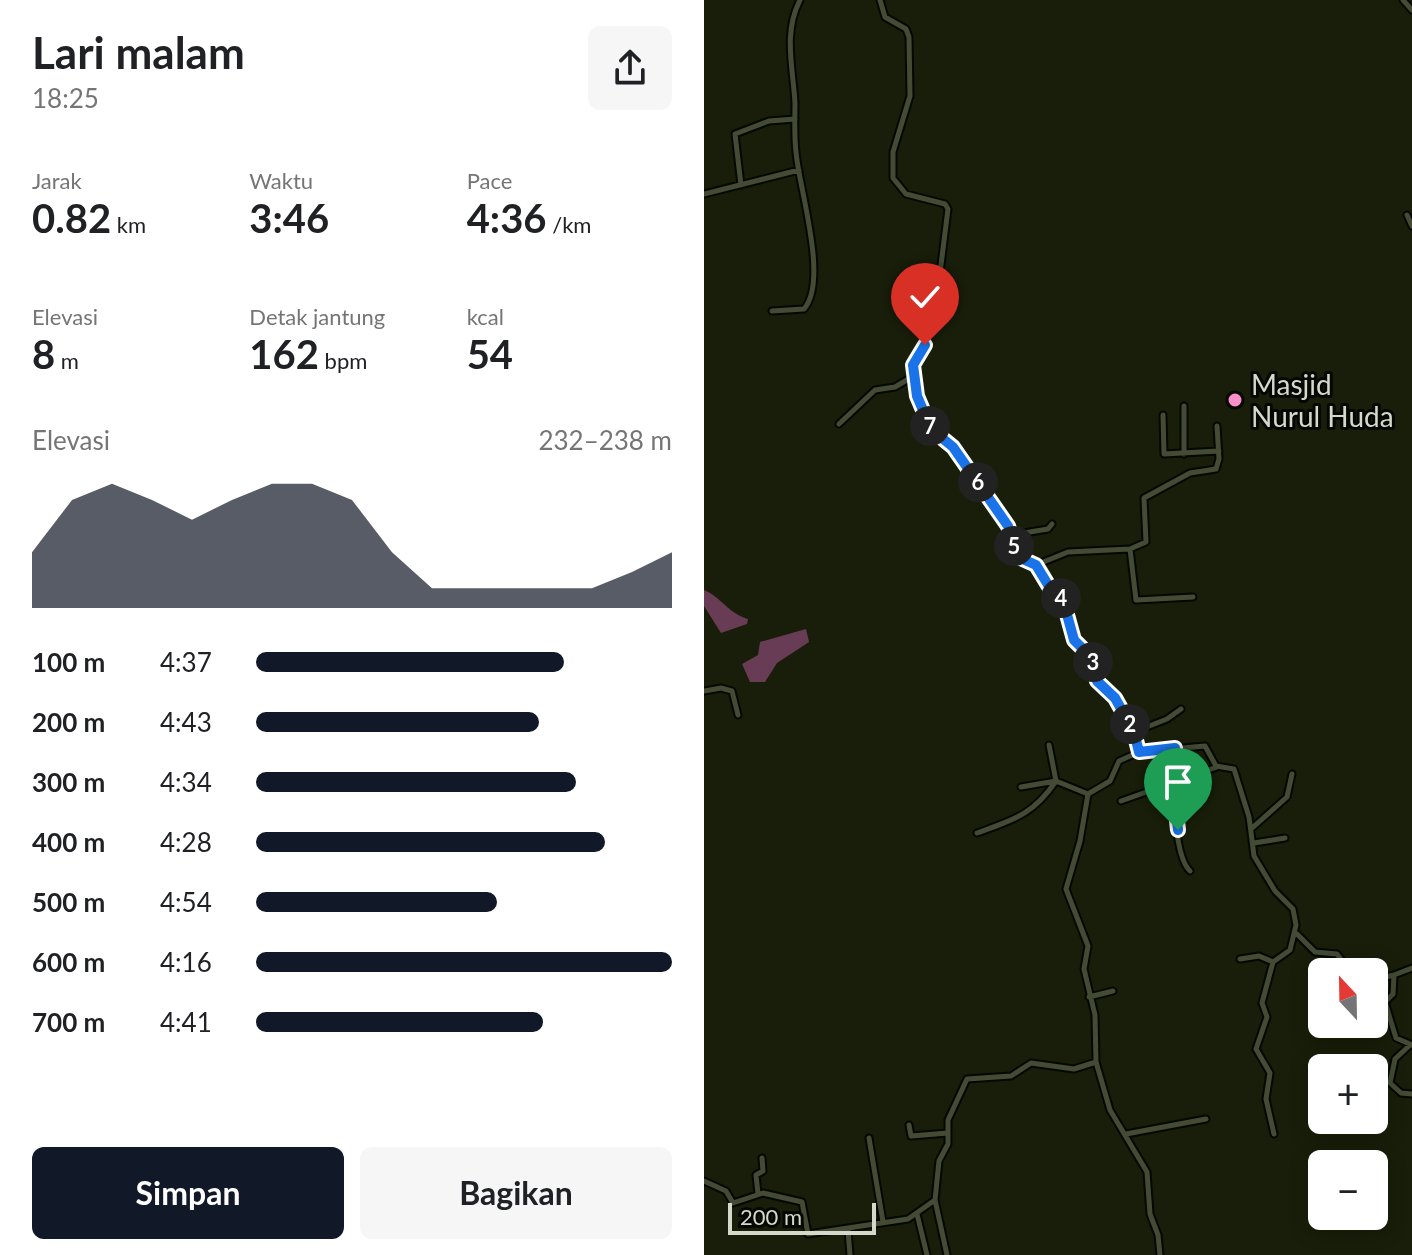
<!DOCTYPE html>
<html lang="id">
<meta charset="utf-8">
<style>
:root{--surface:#fff;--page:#f6f6f6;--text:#202124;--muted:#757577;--accent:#111827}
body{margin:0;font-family:Lato,sans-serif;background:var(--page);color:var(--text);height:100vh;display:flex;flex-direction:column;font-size:30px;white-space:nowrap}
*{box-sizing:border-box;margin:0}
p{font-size:26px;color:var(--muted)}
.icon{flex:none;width:44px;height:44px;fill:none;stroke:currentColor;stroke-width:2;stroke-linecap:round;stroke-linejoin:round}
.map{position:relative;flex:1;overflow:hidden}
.side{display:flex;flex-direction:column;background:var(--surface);width:704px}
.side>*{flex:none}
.needle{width:52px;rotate:338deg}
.tools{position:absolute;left:604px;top:958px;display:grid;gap:16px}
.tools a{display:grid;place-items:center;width:80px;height:80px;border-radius:12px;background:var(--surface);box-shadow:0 4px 20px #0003;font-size:40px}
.scale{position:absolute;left:24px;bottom:20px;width:148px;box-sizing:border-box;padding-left:8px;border:4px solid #d4d9cc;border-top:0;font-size:22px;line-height:28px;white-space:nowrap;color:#d4d9cc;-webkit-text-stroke:6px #050702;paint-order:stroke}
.pin{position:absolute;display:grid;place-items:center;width:68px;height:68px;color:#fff;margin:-82px -34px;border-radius:50% 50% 50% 0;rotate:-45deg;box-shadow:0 0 8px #0007}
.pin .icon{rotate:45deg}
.km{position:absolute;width:40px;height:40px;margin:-20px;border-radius:50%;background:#222;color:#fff;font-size:22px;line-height:40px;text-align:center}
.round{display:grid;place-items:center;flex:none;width:84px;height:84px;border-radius:12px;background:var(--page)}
.overview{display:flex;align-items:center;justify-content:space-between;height:136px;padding:0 32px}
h1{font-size:44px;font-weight:700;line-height:60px}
.figures{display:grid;grid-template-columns:repeat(3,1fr);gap:12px;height:136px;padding:8px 32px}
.figures div{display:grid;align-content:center}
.figures b{font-size:40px;font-weight:700}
.figures small{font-size:22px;font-weight:400}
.figures p{font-size:22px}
.chart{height:224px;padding:16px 32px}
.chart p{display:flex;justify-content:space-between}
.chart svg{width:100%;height:144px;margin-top:8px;fill:var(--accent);opacity:.7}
.action{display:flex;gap:16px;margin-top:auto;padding:16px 32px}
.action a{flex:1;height:92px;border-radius:12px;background:var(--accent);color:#fff;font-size:32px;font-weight:700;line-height:92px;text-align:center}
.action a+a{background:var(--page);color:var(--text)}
ul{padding:0 32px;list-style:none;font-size:26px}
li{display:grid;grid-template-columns:128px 96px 1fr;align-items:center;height:60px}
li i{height:20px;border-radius:10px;background:var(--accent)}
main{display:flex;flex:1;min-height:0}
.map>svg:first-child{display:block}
.forest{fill:#693c55}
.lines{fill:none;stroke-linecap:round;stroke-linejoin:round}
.minor-casing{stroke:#040800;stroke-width:9}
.minor{stroke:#434b34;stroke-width:5}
.route-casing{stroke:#fff;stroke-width:16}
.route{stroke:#1a73e8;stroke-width:10}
.poi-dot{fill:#f98fca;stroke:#050702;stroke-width:3}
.labels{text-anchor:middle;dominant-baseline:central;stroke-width:6;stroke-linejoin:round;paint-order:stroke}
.poi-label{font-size:28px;fill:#d4d9cc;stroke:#050702;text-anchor:start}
</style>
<main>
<section class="side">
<div class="overview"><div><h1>Lari malam</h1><p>18:25</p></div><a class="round"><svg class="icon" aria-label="share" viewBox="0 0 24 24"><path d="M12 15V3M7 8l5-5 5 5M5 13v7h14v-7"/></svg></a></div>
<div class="figures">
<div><p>Jarak</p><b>0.82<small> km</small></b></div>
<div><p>Waktu</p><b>3:46</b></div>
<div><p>Pace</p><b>4:36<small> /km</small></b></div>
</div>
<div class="figures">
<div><p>Elevasi</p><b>8<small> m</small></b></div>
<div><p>Detak jantung</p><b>162<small> bpm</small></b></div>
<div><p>kcal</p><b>54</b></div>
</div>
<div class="chart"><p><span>Elevasi</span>232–238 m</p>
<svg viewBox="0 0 160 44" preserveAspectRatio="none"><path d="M0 44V27L10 11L20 6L30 11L40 17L50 11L60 6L70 6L80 11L90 27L100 38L110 38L120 38L130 38L140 38L150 33L160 27V44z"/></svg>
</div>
<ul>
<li><b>100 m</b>4:37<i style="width:74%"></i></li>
<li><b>200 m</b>4:43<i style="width:68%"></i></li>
<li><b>300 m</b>4:34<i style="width:77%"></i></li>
<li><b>400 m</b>4:28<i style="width:84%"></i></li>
<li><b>500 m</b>4:54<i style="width:58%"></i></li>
<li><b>600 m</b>4:16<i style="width:100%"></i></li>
<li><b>700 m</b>4:41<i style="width:69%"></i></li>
</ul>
<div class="action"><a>Simpan</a><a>Bagikan</a></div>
</section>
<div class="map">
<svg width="708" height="1255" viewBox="0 0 708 1255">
<rect width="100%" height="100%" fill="#181e09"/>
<!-- forest -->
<path class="forest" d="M 0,590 C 17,597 25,614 44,619 L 43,624 L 17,633 L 0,606 Z
M 102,629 L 105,642 L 73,663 L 61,682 L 46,682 L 38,664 L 54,655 L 56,642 Z"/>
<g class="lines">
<defs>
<path id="minor" d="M 176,0 L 181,17 L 202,29 L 205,37 L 206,96 L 189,152 L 189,178 L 202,194 L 241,204 L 244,209 L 236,273 L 226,289 L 225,336 L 209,365 L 208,377 L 227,429 L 249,447 L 274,481 L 304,526 L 314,557 L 332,565 L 349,593 L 359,600 L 370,640 L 387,657 L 393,681 L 413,701 L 430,732 L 435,752 L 415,761 L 406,781 L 384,794 L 376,841 L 362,889 L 384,946 L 380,969 L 391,1015 L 392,1062 L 406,1110 L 443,1172 L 446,1214 L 454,1235 L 456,1255
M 699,0 L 708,10
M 37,185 L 31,134 L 65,121 L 91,119
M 0,194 L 95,170
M 703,215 L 708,226
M 68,311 L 100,309 C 125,280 95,189 92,152 C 90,136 91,119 91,103 C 89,67 79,33 96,0
M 459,415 L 460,454 L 515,451
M 135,424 L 171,390 L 191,387 L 208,377
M 480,454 L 480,406
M 308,535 L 344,529 L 348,524
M 426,549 L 432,600 L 489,597
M 332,565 L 364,552 L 426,549 L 442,542 L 440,498 L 486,473 L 512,469 L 515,459 L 513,426
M 0,691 L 17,688 L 28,691 L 34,715
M 430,732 L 463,719 L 477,709
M 471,748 C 469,774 468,854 486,871
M 435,752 L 501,746 L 512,766 L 530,769 L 545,817 L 550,856 L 571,891 L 589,909 L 592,925 L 586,950 L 569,962 L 558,1003 L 563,1017 L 552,1049 L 566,1073 L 562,1099 L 570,1134
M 317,787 L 352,781 L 384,794
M 417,801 L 513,767
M 547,829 L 583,797 L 588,774
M 273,833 C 309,820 329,815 352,781 L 345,745
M 550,843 L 581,838
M 593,934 L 611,952 L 633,954 L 642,966 L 656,972
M 536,959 L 555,956 L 569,962
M 708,968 L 690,975 L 689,994 L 681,1002 L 692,1038 L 708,1045
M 670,980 L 690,975
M 385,997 L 409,991
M 706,1045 L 691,1059 L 686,1083 L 697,1093 L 708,1094
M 205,1125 L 207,1136 L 244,1133
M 422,1134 L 502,1119
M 165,1138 L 179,1222
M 0,1181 L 22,1191 L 29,1203 L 59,1193 L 98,1202 L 104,1234 L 204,1219 L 231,1200 L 235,1161 L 244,1144 L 244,1120 L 263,1079 L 307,1076 L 327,1063 L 370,1069 L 392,1062
M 54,1194 L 52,1175 L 59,1171 L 58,1158
M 231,1200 L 243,1255
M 213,1214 L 223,1255
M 144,1230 L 146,1255"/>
</defs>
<!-- minor casing -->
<use href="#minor" class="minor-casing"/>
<!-- minor -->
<use href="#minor" class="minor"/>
</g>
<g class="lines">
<defs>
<path id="route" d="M 221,345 L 209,365 L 213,396 L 227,429 L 249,447 L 304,526 L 314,557 L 332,565 L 349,593 L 359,600 L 370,640 L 387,657 L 393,681 L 411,698 L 430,732 L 435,752 L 471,748 L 469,784 L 474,830"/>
</defs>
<!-- route casing -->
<use href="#route" class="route-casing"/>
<!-- route -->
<use href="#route" class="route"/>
</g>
<!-- markers -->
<circle class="poi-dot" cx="531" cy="400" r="8"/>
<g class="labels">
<!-- poi labels -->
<g class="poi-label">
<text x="547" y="384">Masjid<tspan x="547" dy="32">Nurul Huda</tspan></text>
</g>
</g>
</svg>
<div class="tools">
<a><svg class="needle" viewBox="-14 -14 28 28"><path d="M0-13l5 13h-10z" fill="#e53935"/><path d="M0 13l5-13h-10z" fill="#757577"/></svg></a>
<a>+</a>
<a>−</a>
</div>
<div class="scale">200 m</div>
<div class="pin" style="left:474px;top:830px;background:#1e9e55"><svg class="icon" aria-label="arrive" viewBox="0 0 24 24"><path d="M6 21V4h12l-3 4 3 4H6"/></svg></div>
<div class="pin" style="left:221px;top:345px;background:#d93025"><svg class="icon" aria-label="check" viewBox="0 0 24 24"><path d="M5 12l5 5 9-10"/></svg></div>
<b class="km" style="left:426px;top:724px">2</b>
<b class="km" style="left:389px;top:662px">3</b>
<b class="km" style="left:357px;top:598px">4</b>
<b class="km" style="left:310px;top:546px">5</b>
<b class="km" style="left:274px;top:482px">6</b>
<b class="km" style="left:226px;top:426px">7</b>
</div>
</main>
